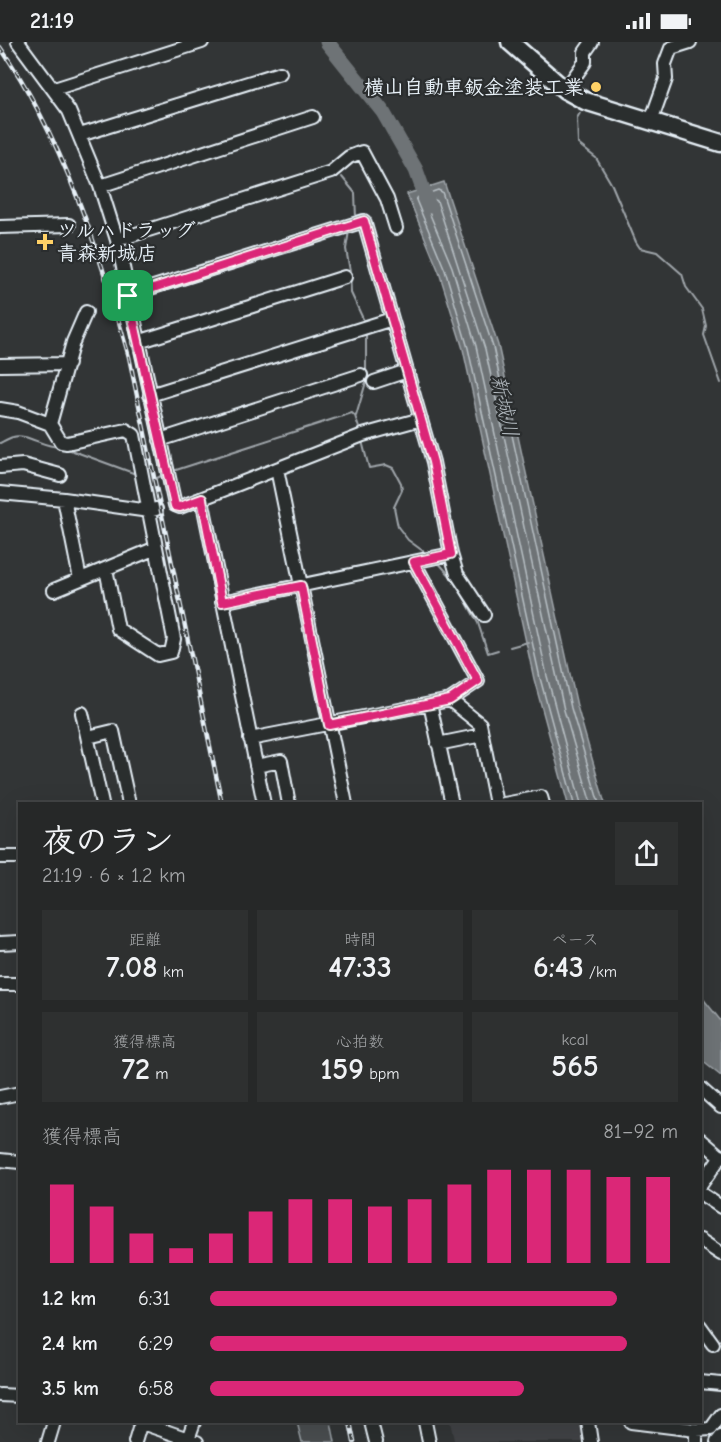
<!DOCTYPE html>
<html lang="ja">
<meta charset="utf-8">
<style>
:root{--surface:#262828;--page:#2e3030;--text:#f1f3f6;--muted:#a4a6a8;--line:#424445;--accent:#db2777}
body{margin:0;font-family:"Comic Neue","Klee One",sans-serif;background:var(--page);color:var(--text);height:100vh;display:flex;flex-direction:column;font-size:22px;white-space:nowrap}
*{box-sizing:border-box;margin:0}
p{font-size:20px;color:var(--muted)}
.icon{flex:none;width:33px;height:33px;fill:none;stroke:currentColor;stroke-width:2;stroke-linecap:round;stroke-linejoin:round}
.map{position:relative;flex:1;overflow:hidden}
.panel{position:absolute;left:18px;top:760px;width:684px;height:621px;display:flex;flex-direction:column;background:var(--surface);border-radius:0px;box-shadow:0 6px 24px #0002,0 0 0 2px var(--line)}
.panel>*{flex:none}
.pin{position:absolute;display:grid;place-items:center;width:51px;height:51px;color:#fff;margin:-26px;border-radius:12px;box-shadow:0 3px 9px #0006}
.round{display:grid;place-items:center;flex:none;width:63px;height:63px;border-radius:0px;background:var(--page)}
.overview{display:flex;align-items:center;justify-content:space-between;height:102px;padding:0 24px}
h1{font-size:33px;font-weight:700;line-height:45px}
.stats{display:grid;grid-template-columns:repeat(3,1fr);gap:9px;height:102px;padding:6px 24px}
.stats div{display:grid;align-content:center;border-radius:0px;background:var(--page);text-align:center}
.stats b{font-size:30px;font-weight:700}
.stats small{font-size:16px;font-weight:400}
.stats p{font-size:16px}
.chart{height:168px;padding:12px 24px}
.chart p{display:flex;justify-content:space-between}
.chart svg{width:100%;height:108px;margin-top:6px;stroke:var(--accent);stroke-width:6}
ul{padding:0 24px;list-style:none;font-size:20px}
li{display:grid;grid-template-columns:96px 72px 1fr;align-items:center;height:45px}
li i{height:15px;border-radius:8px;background:var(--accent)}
.status{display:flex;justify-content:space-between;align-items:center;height:42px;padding:0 30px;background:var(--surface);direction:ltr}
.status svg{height:16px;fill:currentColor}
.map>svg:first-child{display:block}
.built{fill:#3f4244}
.green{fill:#494d4f;stroke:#989fa4;stroke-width:1.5}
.water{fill:#6e7376;stroke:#9fa5aa;stroke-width:1.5}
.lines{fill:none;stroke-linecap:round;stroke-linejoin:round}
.shore{stroke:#b7bfc4;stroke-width:1.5}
.stream{stroke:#9fa5aa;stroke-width:2}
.river{stroke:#6e7376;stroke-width:15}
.minor-casing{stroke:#e8f1f8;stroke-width:16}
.major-casing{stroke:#e8f1f8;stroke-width:21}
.minor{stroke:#2a2d2e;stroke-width:12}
.major{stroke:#2a2d2e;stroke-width:16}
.rail-casing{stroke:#e8f1f8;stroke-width:4.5}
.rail{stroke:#2a2d2e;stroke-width:2;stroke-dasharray:7;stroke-linecap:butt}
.route-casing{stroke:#fff;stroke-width:12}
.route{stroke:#db2777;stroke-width:8}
.poi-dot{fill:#ffd166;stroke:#2a2d2e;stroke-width:2}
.labels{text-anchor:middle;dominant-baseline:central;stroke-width:4.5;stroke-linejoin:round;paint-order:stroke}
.poi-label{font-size:20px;font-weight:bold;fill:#e8f1f8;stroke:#2a2d2e;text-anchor:end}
.water-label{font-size:21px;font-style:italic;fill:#b1b8be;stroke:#2a2d2e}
</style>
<div class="status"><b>21:19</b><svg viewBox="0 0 49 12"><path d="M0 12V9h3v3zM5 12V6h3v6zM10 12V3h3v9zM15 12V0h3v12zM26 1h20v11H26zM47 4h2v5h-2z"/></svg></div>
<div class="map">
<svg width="721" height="1400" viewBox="0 0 721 1400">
<rect width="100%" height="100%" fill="#323536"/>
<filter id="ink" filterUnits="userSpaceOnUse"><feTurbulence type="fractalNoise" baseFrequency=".0167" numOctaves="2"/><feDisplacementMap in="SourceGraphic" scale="12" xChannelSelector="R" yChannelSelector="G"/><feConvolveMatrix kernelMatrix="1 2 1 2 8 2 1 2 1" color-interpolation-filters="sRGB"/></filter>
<g filter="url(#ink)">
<!-- built -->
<path class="built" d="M 450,1380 L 586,1380 L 589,1400 L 450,1400 L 454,1398 Z"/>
<!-- green -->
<path class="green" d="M 297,1380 L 331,1380 L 335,1400 L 302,1400 Z"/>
<!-- water -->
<path class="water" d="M 444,140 L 498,303 L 577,664 L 605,762 L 568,762 L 534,637 L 463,307 L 439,230 L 407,152 Z
M 701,954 L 721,979 L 721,1034 L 701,1018 Z"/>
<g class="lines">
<!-- shore -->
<path class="shore" d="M 574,762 L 540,636 L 468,306 L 445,228 L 416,158 L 418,155 L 438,148 L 442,150 L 493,305 L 571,666 L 599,762
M 581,762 L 547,634 L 476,304 L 452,225 L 426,163 L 427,159 L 433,157 L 437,159 L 485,307 L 564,668 L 591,762"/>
<!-- stream -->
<path class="stream" d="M 580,71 L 577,76 L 578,102 L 596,116 L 612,143 L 636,200 L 640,206 L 657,210 L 682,232 L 686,245 L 702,267 L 706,284 L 704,293 L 721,341
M 342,135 L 355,151 L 356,176
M 349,189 L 346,207 L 350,229 L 351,251 L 364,279
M 356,374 L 366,340 L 366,291
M 362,399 L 369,426 L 386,423 L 393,426 L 401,441 L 402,448 L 394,465 L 398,485 L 408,498 L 427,512
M 0,401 C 4,399 9,396 13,395 C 27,391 42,405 60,405
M 65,406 L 136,432
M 173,429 L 352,371 L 355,374 L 360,389
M 157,436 L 163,433
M 437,519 L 453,537
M 456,541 L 478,581 L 488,611 L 498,608
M 510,605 L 528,600"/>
<!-- river -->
<path class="river" d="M 327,0 L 383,70 L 416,128 L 429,164"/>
<defs>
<path id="minor" d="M 18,0 L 69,69 L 100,144 L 117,198 L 175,463 L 180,465 L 363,393 L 421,377
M 54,47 L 202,0
M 565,48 L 585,20 L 585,10 L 592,0
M 651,79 L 666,37 L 665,22 L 671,6 L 690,0
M 80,93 L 280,31
M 100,144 L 313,75
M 0,185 L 69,183
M 117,198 L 331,130 L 349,115 L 362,110 L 387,157 L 396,186
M 128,253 L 364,179 L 433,420 L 451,512 L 457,532 L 484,573
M 138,300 L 345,235
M 0,323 L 68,322
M 374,340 L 407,329
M 150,353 L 392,277
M 0,367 L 18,370 L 50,382 L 61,400 L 67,401 L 126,388 L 134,393 L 174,597 L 171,610 L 158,613 L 118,587 L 106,527
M 50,382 L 73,300 L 86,270
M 160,398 L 361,333
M 0,425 L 23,423 L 60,433
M 277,427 L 346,762
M 0,451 L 64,457 L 149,469 L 156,467
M 64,457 L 80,537
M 202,457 L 264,762
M 414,520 L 478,639 L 450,658
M 54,548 L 156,506
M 222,560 L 451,512
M 430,662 L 450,658 L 480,682 L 496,762
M 82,671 L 102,762
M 88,695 L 113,689 L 129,762
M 250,697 L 430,662 L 452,762
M 438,702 L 482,693
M 256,724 L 281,719 L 289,762
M 504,762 L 541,755 L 543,762
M 0,815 L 20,815
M 0,901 L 20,900
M 0,942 L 20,942
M 700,1046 L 721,1065
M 0,1055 L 20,1051
M 700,1097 L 721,1115
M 0,1118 L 20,1120
M 700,1144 L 721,1114
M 700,1151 L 721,1165
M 700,1198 L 721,1212
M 700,1284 L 713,1302
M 700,1340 L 721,1342
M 0,1353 L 20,1354
M 139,1380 L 197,1400
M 371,1380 L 376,1400
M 425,1380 L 429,1400
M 588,1380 L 591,1400
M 631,1380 L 696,1388 L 711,1387 L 721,1373
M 696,1388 L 696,1400
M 188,1397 L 194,1380
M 48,1400 L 54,1380
M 135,1400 L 141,1380
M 717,1400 L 721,1395"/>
<path id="major" d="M 510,0 L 565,48 L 585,59 L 721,101"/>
</defs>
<!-- minor casing -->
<use href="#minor" class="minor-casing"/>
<!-- major casing -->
<use href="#major" class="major-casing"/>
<!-- minor -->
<use href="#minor" class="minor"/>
<!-- major -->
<use href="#major" class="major"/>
<defs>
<path id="rail" d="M 0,5 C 62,94 100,211 129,315 L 222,762
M 350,1380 L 354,1400"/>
</defs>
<!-- rail casing -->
<use href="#rail" class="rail-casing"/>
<!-- rail -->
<use href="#rail" class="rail"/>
</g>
</g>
<g class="lines" filter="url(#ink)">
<defs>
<path id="route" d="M 364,179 L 433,420 L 451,512 L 414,520 L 478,639 L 450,658 L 329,683 L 301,544 L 222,560 L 202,457 L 180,465 L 175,464 L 128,254 Z"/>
</defs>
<!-- route casing -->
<use href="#route" class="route-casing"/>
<!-- route -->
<use href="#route" class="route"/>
</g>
<!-- markers -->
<g class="poi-dot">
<circle cx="596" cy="45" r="6"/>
<path d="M42 191h6v6h6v6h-6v6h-6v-6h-6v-6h6z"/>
</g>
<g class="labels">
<!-- poi labels -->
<g class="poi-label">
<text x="584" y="45">横山自動車鈑金塗装工業</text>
<text x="57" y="188" text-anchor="start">ツルハドラッグ<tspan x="57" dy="23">青森新城店</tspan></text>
</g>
<!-- water labels -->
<g class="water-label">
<text transform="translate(505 364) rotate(78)">新城川</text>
</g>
</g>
</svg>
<div class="pin" style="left:128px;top:254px;background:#1e9e55"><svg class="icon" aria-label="arrive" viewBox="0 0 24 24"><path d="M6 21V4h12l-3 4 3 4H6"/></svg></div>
<section class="panel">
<div class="overview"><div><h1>夜のラン</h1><p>21:19 · 6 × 1.2 km</p></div><a class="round"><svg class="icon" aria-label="share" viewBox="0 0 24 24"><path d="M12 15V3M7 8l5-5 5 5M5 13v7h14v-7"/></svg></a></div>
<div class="stats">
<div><p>距離</p><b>7.08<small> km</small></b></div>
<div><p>時間</p><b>47:33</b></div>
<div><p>ペース</p><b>6:43<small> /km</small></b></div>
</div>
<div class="stats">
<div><p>獲得標高</p><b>72<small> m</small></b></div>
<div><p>心拍数</p><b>159<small> bpm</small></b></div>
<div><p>kcal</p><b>565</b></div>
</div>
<div class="chart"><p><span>獲得標高</span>81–92 m</p>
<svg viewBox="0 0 160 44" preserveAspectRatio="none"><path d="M5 44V12M15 44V21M25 44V32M35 44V38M45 44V32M55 44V23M65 44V18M75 44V18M85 44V21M95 44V18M105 44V12M115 44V6M125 44V6M135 44V6M145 44V9M155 44V9"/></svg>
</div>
<ul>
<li><b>1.2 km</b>6:31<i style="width:87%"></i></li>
<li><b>2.4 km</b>6:29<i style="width:89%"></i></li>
<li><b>3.5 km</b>6:58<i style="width:67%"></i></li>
</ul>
</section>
</div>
